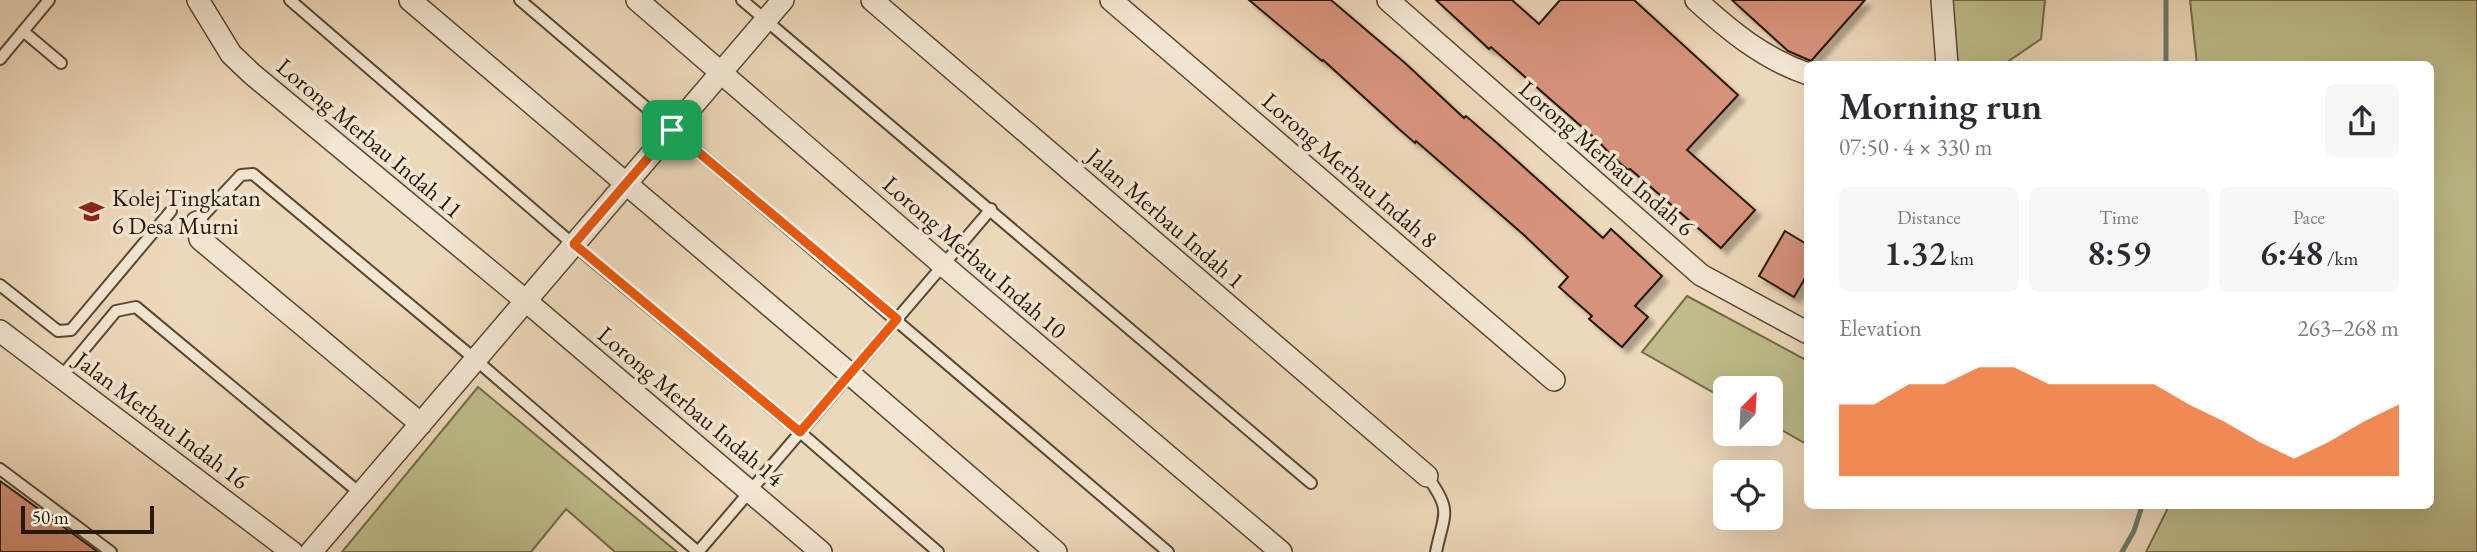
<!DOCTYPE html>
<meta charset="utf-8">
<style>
:root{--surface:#fff;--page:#f7f7f7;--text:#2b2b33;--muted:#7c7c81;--accent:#ea580c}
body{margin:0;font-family:"EB Garamond",serif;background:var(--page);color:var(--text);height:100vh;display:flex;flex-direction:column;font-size:26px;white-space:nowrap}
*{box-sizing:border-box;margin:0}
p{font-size:23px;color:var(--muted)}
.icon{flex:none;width:38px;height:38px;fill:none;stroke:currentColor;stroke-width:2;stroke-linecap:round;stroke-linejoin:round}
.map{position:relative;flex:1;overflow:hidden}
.side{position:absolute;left:1804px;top:61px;width:630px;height:448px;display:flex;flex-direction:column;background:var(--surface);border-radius:10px;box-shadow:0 7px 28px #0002}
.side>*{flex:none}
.needle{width:46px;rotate:24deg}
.buttons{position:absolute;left:1713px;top:376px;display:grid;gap:14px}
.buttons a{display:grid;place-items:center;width:70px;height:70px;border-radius:10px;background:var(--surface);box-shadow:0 7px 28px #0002;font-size:35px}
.scale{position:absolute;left:21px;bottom:18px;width:133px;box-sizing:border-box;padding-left:7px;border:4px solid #271808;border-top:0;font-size:19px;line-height:24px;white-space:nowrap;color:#271808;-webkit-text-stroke:5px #f3e6d2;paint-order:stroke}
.pin{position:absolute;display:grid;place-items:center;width:60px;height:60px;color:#fff;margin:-30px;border-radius:14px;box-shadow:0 4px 10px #0006}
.round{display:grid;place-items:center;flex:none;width:74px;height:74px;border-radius:10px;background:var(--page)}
.head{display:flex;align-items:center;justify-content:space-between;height:119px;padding:0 35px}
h1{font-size:38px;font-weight:600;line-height:52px}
.stats{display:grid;grid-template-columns:repeat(3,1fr);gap:10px;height:119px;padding:7px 35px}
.stats div{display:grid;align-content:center;border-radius:10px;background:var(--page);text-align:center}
.stats b{font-size:35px;font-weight:600}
.stats small{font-size:19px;font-weight:400}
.stats p{font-size:19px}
.chart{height:196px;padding:14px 35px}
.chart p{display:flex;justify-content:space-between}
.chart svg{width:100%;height:126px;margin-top:7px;fill:var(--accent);opacity:.7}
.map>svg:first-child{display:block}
.green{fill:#bebd8b;stroke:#726a4a;stroke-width:2}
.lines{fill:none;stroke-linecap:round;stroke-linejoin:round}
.stream{stroke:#6c7a69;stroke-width:5}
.building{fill:#d6927a;stroke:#271808;stroke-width:2;filter:url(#shadow)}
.service-casing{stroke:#584834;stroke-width:14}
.minor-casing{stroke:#584834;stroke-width:24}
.service{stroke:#f3e6d2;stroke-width:10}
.minor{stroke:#f3e6d2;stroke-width:21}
.route-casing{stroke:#fff;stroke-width:14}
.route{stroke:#ea580c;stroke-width:9}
.labels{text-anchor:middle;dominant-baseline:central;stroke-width:7;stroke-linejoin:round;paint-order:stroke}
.street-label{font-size:24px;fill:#271808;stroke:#f3e6d2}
.poi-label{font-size:24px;fill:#271808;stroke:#f3e6d2;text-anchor:start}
</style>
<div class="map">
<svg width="2477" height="552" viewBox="0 0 2477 552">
<defs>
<filter id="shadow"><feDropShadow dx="6" dy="6" stdDeviation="2" flood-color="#0004"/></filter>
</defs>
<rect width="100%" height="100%" fill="#edd8b9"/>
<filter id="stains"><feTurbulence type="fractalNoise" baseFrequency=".00286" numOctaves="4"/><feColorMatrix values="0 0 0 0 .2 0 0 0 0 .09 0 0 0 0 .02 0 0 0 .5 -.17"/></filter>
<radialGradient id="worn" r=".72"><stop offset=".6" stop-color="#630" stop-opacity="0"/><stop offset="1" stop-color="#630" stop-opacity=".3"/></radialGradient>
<!-- green -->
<path class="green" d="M 1951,0 L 2045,0 L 2041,39 L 2003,65 L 1955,65 Z
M 2190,0 L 2477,0 L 2477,552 L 2146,552 L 2169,506 L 2431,506 L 2431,65 L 2197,65 Z
M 1687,296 L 1808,361 L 1808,445 L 1771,424 L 1771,388 L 1726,388 L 1725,399 L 1642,352 Z
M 478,387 L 677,552 L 615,552 L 566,509 L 531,552 L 342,552 Z"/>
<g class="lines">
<!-- stream -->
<path class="stream" d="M 2166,0 L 2166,65
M 2122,552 L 2134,531 L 2142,506"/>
</g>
<!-- building -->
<path class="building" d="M 1249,0 L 1331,0 L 1405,63 L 1464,118 L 1466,116 L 1497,143 L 1603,238 L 1611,229 L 1662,276 L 1635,306 L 1648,317 L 1622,347 L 1589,319 L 1592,316 L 1559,287 L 1568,277 L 1524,235 L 1416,141 L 1415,143 L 1399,129 L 1323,60 L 1322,61 Z
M 1436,0 L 1512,0 L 1539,24 L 1560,0 L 1634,0 L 1738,95 L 1687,150 L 1755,210 L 1721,248 L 1630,169 L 1628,170 L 1612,156 L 1599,142 L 1491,47 L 1489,49 L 1474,35 Z
M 1732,0 L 1865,0 L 1811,61 L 1788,51 Z
M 1785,231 L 1808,245 L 1808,273 L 1794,297 L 1759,276 Z
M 0,481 L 98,552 L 0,552 Z"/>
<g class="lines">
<defs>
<path id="service" d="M 290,0 L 574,245 L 800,432 L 938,552
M 520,0 L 1168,552
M 742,0 L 1311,483
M 23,31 L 61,63
M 0,59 L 49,0
M 197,222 L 241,175 L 253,174 L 476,360 L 698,552
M 0,285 L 58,331 L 71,330 L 171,211
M 61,377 L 116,311 L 136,307 L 361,494
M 0,469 L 111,552
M 1427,476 C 1453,512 1444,513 1436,552
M 698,552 L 991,209"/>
<path id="minor" d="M 198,0 L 231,54 L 252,74 L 526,301 L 821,552
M 410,0 L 850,374 L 1056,552
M 637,0 L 943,265 L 1281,552
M 872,0 L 1427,476
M 1111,0 L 1554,380
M 1388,0 L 1701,275 L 1808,333
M 1696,0 C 1730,31 1764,59 1808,74
M 1942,0 L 1947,65
M 197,222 L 200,239 L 421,424
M 0,331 L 292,552
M 311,552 L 783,0"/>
</defs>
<!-- service casing -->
<use href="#service" class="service-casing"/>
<!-- minor casing -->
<use href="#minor" class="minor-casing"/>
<!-- service -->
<use href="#service" class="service"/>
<!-- minor -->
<use href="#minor" class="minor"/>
</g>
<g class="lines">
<defs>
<path id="route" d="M 672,130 L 897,319 L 800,432 L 574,244 Z"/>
</defs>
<!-- route casing -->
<use href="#route" class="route-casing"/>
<!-- route -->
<use href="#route" class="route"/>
</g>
<!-- icons -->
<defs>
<symbol id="university-bare" viewBox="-9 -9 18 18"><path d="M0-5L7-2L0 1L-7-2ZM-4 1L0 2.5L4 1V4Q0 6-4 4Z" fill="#8f2418" stroke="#f3e6d2" stroke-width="2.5" paint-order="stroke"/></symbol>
</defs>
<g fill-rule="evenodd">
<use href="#university-bare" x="74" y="194" width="35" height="35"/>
</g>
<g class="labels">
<!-- street labels -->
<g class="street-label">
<text transform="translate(370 138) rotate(40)">Lorong Merbau Indah 11</text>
<text transform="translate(1607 158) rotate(41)">Lorong Merbau Indah 6</text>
<text transform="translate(1350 170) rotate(41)">Lorong Merbau Indah 8</text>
<text transform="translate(1166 218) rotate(41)">Jalan Merbau Indah 1</text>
<text transform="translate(975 257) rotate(41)">Lorong Merbau Indah 10</text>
<text transform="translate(691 406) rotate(40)">Lorong Merbau Indah 14</text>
<text transform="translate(162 420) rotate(37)">Jalan Merbau Indah 16</text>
</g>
<!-- poi labels -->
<g class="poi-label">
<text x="112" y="197">Kolej Tingkatan<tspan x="112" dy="28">6 Desa Murni</tspan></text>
</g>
</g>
<rect width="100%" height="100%" filter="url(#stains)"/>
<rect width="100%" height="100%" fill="url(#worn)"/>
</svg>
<div class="buttons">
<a><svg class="needle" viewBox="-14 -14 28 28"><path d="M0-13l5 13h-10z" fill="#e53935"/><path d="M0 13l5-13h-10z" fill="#7c7c81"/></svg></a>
<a><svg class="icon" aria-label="locate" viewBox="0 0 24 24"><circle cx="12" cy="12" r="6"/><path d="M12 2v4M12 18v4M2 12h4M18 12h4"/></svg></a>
</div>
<div class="scale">50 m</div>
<div class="pin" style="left:672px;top:130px;background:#1e9e55"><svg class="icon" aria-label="arrive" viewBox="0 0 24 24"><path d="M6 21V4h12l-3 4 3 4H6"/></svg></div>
<section class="side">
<div class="head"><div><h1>Morning run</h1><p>07:50 · 4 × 330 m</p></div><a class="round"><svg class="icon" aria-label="share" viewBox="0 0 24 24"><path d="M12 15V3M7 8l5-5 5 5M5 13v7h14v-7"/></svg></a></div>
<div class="stats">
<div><p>Distance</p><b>1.32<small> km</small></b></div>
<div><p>Time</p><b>8:59</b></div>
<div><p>Pace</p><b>6:48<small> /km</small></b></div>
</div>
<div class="chart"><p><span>Elevation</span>263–268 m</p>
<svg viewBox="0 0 160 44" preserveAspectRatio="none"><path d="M0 44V19L10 19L20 12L30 12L40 6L50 6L60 12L70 12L80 12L90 12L100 19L110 25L120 32L130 38L140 32L150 25L160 19V44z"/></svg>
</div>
</section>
</div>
